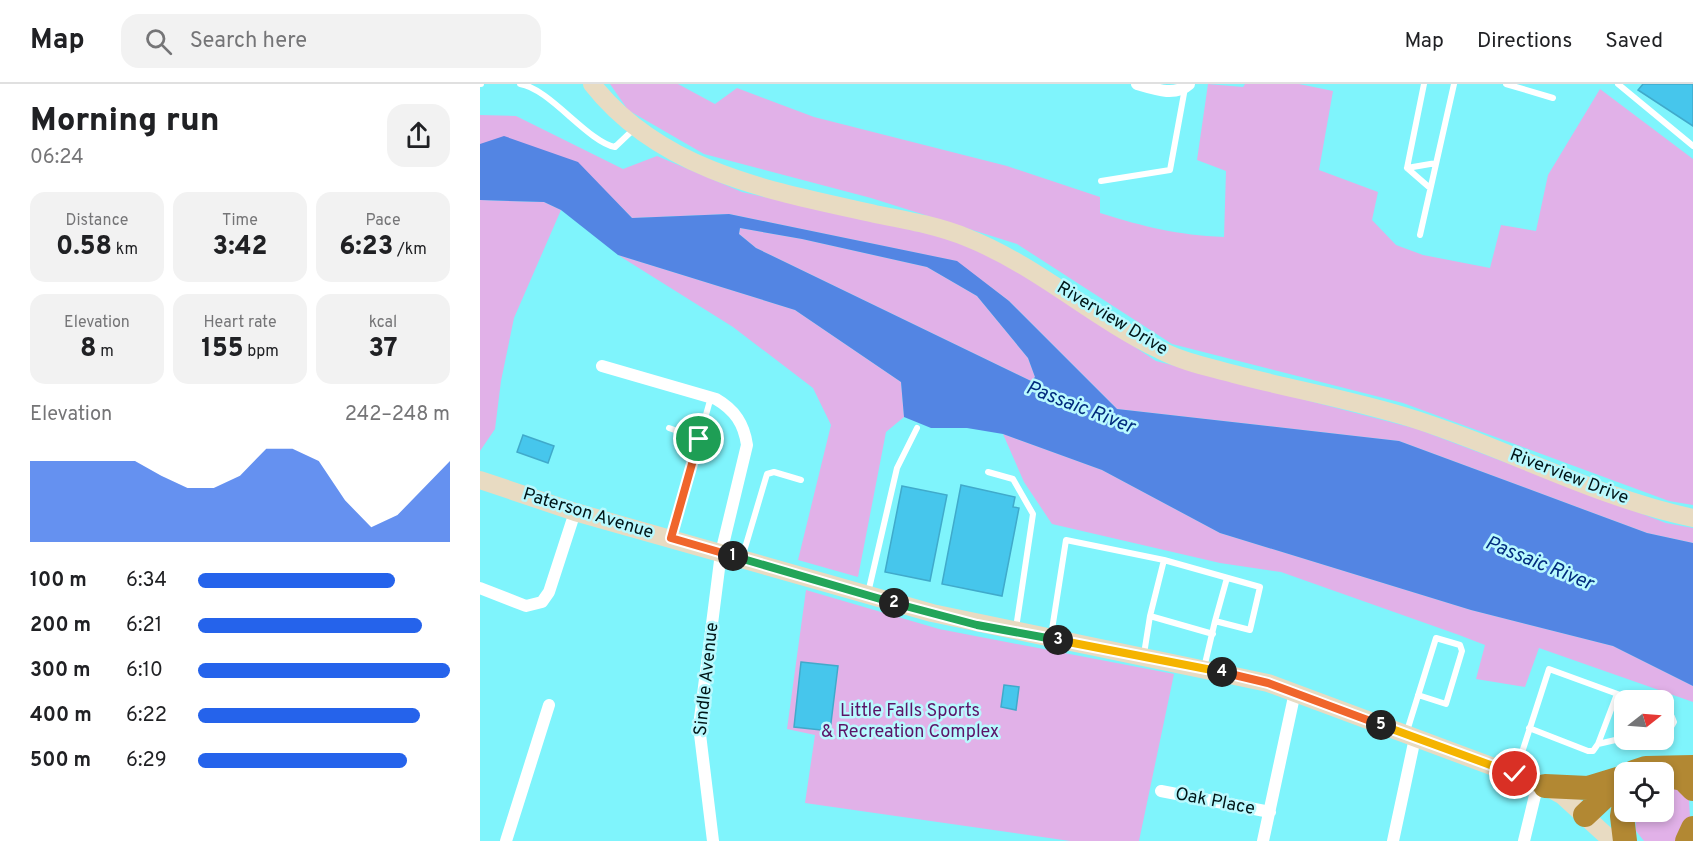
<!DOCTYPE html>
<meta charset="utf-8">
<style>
:root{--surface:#fff;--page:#f2f2f2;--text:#202124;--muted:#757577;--line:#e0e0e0;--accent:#2563eb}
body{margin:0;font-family:Overpass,sans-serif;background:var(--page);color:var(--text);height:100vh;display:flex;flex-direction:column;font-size:22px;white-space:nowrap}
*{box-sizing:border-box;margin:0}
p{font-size:20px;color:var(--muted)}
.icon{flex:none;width:33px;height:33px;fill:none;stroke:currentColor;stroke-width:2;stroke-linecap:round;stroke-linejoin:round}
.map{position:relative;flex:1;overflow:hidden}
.panel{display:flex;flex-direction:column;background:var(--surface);width:480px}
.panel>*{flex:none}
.needle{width:39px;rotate:73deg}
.tools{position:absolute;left:1134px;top:606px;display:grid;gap:12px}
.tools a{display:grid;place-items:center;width:60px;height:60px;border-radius:12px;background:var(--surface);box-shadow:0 3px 9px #0003;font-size:30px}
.pin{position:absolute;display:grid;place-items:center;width:51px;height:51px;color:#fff;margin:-26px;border:3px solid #fff;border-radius:50%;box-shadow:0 2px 6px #0007}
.km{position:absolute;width:30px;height:30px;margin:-15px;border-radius:50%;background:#222;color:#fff;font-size:16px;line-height:30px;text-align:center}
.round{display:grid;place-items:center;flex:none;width:63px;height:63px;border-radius:18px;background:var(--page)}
.summary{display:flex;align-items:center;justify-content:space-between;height:102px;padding:0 30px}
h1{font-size:33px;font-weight:800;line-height:45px}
.figures{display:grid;grid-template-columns:repeat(3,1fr);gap:9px;height:102px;padding:6px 30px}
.figures div{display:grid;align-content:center;border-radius:15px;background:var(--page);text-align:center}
.figures b{font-size:26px;font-weight:800}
.figures small{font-size:16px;font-weight:400}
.figures p{font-size:16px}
.chart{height:168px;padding:12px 30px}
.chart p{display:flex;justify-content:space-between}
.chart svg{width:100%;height:108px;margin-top:6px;fill:var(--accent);opacity:.7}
ul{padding:0 30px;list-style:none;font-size:20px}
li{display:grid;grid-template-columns:96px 72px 1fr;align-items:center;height:45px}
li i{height:15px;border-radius:8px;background:var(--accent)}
header{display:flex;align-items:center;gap:36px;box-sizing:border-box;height:84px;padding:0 30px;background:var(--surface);border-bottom:2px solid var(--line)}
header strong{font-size:28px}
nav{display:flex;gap:33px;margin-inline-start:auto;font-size:21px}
.search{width:420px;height:54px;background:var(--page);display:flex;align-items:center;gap:15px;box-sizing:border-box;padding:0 21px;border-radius:18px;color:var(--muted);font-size:22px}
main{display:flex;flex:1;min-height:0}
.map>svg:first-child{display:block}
.green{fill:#e1b1e8}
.water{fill:#5385e3;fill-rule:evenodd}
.building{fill:#46c6ec;stroke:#40aacb;stroke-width:1.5}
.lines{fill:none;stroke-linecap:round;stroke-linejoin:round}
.lane{stroke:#fff;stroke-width:6}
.street{stroke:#fff;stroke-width:12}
.secondary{stroke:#e8dbc2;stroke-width:18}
.highway{stroke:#b28833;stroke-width:24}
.split-1-casing{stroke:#fff;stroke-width:12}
.split-2-casing{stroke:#fff;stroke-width:12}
.split-3-casing{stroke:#fff;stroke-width:12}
.split-4-casing{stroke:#fff;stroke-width:12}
.split-5-casing{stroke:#fff;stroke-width:12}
.split-6-casing{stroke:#fff;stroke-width:12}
.split-1{stroke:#f0652b;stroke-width:8}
.split-2{stroke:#22a559;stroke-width:8}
.split-3{stroke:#22a559;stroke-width:8}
.split-4{stroke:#f5b400;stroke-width:8}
.split-5{stroke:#f0652b;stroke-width:8}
.split-6{stroke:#f5b400;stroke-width:8}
.labels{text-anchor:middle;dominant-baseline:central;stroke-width:5;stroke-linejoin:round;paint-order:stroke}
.street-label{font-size:18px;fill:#001517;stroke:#b9f9fe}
.park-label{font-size:18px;fill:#5c1367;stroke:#b9f9fe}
.water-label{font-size:20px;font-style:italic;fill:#022c7e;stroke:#b9f9fe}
</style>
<header>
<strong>Map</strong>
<div class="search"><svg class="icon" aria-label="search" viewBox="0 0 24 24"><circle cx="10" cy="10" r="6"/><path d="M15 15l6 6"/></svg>Search here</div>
<nav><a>Map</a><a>Directions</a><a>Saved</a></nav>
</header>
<main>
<section class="panel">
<div class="summary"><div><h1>Morning run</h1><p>06:24</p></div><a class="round"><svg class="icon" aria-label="share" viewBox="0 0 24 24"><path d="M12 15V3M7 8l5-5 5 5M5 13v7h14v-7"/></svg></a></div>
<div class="figures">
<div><p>Distance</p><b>0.58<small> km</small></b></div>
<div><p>Time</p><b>3:42</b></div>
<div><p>Pace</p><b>6:23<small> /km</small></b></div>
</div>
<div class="figures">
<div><p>Elevation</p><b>8<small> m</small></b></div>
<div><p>Heart rate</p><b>155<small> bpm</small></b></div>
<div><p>kcal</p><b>37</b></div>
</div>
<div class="chart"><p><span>Elevation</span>242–248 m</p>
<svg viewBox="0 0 160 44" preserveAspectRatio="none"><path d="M0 44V11L10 11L20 11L30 11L40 11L50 17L60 22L70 22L80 17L90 6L100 6L110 11L120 27L130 38L140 33L150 22L160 11V44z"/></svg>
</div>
<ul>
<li><b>100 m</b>6:34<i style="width:78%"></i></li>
<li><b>200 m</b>6:21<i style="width:89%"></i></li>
<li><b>300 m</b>6:10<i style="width:100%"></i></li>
<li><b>400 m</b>6:22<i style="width:88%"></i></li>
<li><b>500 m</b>6:29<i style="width:83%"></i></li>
</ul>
</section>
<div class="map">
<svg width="1213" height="757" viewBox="0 0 1213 757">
<rect width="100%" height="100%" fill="#7ff4fc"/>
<!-- green -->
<path class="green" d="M 130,0 L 198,0 L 235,20 L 257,4 L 334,33 L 527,82 L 620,113 L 620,129 C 665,143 697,151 744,153 L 746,87 L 717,76 L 728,0 L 763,3 L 765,0 L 819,0 L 853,7 L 839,86 L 898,108 L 892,136 L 916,161 L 943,171 L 1010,184 L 1021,141 L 1056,147 L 1068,91 L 1120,5 L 1213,75 L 1213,421 L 1189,417 L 923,319 L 692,260 L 537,160 L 391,114 L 224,70 L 148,26 Z
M 0,31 L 36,32 L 143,85 L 177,72 L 262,108 L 463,153 L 516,172 L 676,277 L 937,345 L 1186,439 L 1213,444 L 1213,459 L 1167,449 L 919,357 L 637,325 L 529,217 L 476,177 L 249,130 L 152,134 L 97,78 L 0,60 Z
M 0,116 L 64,118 L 81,126 L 34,234 L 21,297 L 15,345 L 0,367 Z
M 260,144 L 322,155 L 447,183 L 497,212 L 548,274 L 555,293 L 551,297 L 276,164 L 259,150 Z
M 138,171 L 315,226 L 421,298 L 424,333 L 406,348 L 378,493 L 318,476 L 351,341 L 333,304 L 253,243 Z
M 523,350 L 622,386 L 740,449 L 991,526 L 1133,562 L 1213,602 L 1213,618 L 1059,564 L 1045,603 L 996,595 L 1005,561 L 979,551 L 801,488 L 740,479 L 572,440 L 544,398 Z
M 326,506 L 459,545 L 694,590 L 659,757 L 590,757 L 325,719 L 335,651 L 307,645 Z
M 1186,696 L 1209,716 L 1210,733 L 1201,757 L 1164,757 L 1156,747 L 1155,728 L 1184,728 L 1184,698 Z"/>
<!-- water -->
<path class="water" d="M 24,52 L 98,78 L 152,134 L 249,130 L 477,177 L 529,217 L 637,325 L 919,357 L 1167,449 L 1213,459 L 1213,602 L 1133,562 L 991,526 L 740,449 L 622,386 L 523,350 L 487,344 L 451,344 L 424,333 L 421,298 L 315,226 L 138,171 L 81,126 L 64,118 L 0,116 L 0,60 ZM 260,144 L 322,155 L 447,183 L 497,212 L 548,274 L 555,293 L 551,297 L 276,164 L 259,150 Z"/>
<!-- building -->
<path class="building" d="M 1163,0 L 1213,0 L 1213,42 L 1158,6 Z
M 43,351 L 74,362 L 68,379 L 37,368 Z
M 481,401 L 535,413 L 533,423 L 539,424 L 522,512 L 462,500 Z
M 422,402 L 467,411 L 450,497 L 405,488 Z
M 321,578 L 358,582 L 350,647 L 314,643 Z
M 524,601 L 539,603 L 536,626 L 521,623 Z"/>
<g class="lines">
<!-- lane -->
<path class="lane" d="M 0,0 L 1,0
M 40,0 C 69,4 108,58 135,63 L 155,44
M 1026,0 L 1073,14
M 1138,0 L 1213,62
M 927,84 L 944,0
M 927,84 L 950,104
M 927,84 L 956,79
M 621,97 L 690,86 L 705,4
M 940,151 L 974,0
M 189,344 L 219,355
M 508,388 L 533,395 L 553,430 L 536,544
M 191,454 L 231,313
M 262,474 L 287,390 L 294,388 L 321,396
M 684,476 L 670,532 L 733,550
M 388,509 L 417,384 L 437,344
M 735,537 L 747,494
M 571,552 L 586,456 L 684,476 L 780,503 L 770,546 L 735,537 L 724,584
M 664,570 L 670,532
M 1184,627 L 1192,633 L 1194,638 L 1191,643 L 1184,645
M 1049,644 L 1108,667 L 1113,667 L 1118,660 L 1144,654
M 927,647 L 956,554 L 980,561 L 982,567 L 966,620 L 938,611
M 1118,660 L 1137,610
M 1035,690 L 1069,585 L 1154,616"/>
<!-- street -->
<path class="street" d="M 657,0 C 674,5 695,13 709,0
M 122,282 L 236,315 C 255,326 264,340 267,361 L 241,469 L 219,642 L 233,757
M 0,504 L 46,522 L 62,518 L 69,508 L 95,428
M 681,707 L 790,728
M 26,757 L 69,621
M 783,757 L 815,608
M 913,757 L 935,654
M 1044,757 L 1058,699"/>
<!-- secondary -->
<path class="secondary" d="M 112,0 C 181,88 292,107 395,130 C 426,136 459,142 488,154 C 558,182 613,234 680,266 C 703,278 729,283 754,290 C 811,305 868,315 924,332 C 1021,361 1113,413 1213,434
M 0,396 L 95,428 L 452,529 L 788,599 L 1065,702 L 1083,712 L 1132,757"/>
<!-- highway -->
<path class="highway" d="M 1154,688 L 1166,684 L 1213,683
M 1184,691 L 1203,695 L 1213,705
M 1065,702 L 1108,704 L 1144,693
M 1144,720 L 1142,732 L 1145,757
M 1105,731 L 1138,700
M 1207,757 L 1213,744"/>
</g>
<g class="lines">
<defs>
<path id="split-1" d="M 219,355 L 191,454 L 253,472"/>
<path id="split-2" d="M 253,472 L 414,519"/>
<path id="split-3" d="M 414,519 L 497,541 L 578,556"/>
<path id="split-4" d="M 578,556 L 742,588"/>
<path id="split-5" d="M 742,588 L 788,599 L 901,641"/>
<path id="split-6" d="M 901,641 L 1035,690"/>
</defs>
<!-- split-1 casing -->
<use href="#split-1" class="split-1-casing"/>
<!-- split-2 casing -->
<use href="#split-2" class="split-2-casing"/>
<!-- split-3 casing -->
<use href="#split-3" class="split-3-casing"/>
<!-- split-4 casing -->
<use href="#split-4" class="split-4-casing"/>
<!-- split-5 casing -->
<use href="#split-5" class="split-5-casing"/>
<!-- split-6 casing -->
<use href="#split-6" class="split-6-casing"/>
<!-- split-1 -->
<use href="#split-1" class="split-1"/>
<!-- split-2 -->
<use href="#split-2" class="split-2"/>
<!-- split-3 -->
<use href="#split-3" class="split-3"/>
<!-- split-4 -->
<use href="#split-4" class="split-4"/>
<!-- split-5 -->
<use href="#split-5" class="split-5"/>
<!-- split-6 -->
<use href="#split-6" class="split-6"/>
</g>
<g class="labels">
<!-- street labels -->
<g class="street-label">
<text transform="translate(632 235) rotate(31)">Riverview Drive</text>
<text transform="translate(1089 393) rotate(21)">Riverview Drive</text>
<text transform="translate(108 430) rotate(17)">Paterson Avenue</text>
<text transform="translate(227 595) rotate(-84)">Sindle Avenue</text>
<text transform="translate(735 718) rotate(11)">Oak Place</text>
</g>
<!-- park labels -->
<g class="park-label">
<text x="430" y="627">Little Falls Sports<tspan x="430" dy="21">&amp; Recreation Complex</tspan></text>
</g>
<!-- water labels -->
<g class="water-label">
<text transform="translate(600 324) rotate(21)">Passaic River</text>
<text transform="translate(1059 480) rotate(22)">Passaic River</text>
</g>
</g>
</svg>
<div class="tools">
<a><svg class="needle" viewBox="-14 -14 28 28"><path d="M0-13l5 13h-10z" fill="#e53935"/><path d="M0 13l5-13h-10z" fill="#757577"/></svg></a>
<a><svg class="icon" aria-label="locate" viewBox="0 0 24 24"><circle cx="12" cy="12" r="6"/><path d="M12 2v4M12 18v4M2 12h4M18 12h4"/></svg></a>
</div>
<div class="pin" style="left:219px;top:355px;background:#1e9e55"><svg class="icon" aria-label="arrive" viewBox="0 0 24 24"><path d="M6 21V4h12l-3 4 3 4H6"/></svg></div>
<div class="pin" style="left:1035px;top:690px;background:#d93025"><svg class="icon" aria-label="check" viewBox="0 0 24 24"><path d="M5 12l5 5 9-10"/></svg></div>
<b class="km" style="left:253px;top:472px">1</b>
<b class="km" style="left:414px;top:519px">2</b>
<b class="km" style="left:578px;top:556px">3</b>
<b class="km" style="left:742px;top:588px">4</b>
<b class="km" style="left:901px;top:641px">5</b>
</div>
</main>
